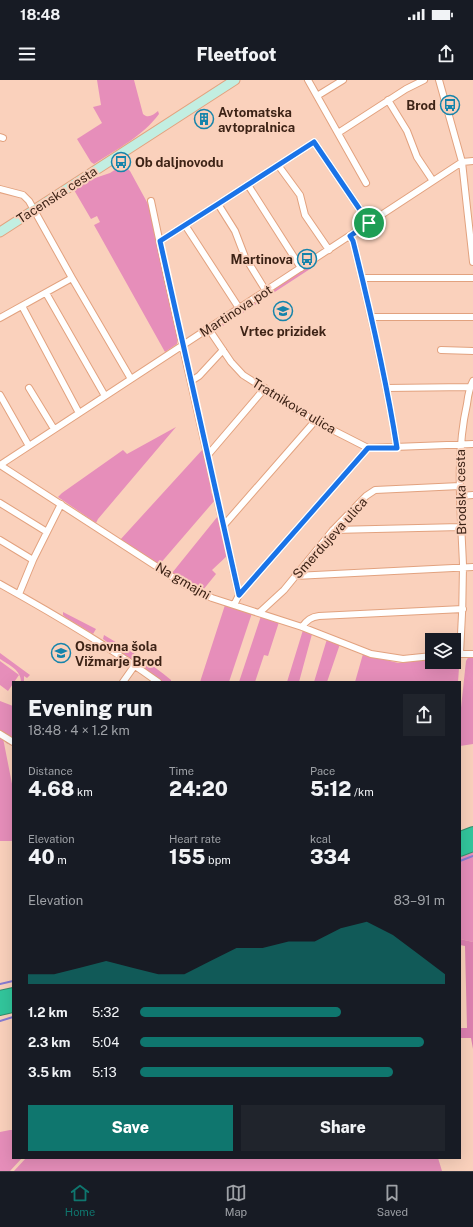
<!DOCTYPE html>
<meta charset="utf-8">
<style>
:root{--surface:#171b24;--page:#20242c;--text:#f1f3f6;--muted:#9ea1a6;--line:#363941;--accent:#0f766e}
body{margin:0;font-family:"Public Sans",sans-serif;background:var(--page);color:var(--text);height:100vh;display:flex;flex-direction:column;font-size:15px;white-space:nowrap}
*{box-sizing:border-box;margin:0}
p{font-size:13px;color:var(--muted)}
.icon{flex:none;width:22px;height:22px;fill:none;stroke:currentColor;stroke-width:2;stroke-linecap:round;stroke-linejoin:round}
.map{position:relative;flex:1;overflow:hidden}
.side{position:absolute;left:12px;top:601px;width:449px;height:478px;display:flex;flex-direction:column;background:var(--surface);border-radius:0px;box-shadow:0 4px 16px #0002}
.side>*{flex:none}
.buttons{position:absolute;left:425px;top:553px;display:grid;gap:8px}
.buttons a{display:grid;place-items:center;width:36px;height:36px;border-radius:0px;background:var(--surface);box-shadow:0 4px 16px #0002;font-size:20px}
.pin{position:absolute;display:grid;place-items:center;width:34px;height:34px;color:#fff;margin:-17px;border:2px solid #fff;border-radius:50%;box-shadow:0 1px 4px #0007}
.round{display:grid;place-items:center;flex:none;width:42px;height:42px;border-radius:0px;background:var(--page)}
.overview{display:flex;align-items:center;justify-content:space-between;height:68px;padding:0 16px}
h1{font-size:22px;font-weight:800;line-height:30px}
.figures{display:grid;grid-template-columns:repeat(3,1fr);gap:6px;height:68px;padding:4px 16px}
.figures div{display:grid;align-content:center}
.figures b{font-size:20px;font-weight:800}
.figures small{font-size:11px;font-weight:400}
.figures p{font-size:11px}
.chart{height:112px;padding:8px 16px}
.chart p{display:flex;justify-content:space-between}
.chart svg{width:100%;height:72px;margin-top:4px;fill:var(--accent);opacity:.7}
.cta{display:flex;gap:8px;margin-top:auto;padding:8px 16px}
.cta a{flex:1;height:46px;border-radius:0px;background:var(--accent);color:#fff;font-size:16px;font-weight:800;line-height:46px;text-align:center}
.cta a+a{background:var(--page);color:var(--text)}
ul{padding:0 16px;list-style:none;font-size:13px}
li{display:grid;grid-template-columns:64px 48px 1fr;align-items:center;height:30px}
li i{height:10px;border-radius:5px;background:var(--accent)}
.status{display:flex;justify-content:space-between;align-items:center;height:28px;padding:0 20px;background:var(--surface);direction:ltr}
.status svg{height:11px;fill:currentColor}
header{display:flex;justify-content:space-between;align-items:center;height:52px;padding:0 16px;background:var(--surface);font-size:18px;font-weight:800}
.menu{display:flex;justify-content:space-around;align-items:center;height:56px;border-top:1px solid var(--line);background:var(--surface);font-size:11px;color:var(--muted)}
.menu a{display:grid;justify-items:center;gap:2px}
.menu .selected{color:var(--accent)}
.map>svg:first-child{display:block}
.green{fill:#e68eba}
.forest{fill:#dd80b0}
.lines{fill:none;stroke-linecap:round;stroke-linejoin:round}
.stream{stroke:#887cd2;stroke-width:2}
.street-casing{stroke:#e2a27f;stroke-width:8}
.secondary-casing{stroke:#e2a27f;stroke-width:11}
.highway-casing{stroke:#368d6d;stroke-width:14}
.street{stroke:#fff;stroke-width:6}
.secondary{stroke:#c2eee1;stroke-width:9}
.highway{stroke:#32c69c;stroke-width:12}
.route-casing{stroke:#fff;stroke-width:8}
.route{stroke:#1a73e8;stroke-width:5}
.labels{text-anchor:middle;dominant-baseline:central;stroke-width:4;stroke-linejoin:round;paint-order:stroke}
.poi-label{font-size:13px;font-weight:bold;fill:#3d2316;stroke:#fad1bc;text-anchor:start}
.street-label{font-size:13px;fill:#3d2316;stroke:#fad1bc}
</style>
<div class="status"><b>18:48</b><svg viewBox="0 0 49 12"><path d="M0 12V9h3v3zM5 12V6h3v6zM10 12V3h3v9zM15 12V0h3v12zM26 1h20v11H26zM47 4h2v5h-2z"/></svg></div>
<header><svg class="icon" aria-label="menu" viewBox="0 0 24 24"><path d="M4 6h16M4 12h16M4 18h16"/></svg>Fleetfoot<svg class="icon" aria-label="share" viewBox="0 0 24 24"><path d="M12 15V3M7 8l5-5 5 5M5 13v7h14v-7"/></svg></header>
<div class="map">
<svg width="473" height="1091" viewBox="0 0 473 1091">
<rect width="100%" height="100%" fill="#fad1bc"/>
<!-- green -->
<path class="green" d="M 97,0 L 134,0 L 143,34 C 148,39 153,35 158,31 L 159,34 C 143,56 117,69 94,84 L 91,82 L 77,59 L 102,43 L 93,27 L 101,25 Z
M 121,86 L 127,88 L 130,91 L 148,124 L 152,137 L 178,253 L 177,264 L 165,272 L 94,145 L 100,142 L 97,136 L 91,139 L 74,110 L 92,99 L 110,93 Z
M 306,188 L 310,189 L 215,251 L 216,247 Z
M 176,347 L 98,439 L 96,443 L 58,417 L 62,413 L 123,370 L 127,374 Z
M 203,369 L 210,398 L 211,412 L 215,420 L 159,485 L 120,460 Z
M 218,436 L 228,475 L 212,490 L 216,494 L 203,510 L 172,493 Z
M 225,525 L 252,533 L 229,602 L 200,602 Z
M 63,532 L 96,549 L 93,554 L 65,537 L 63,535 Z
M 261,536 L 279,542 L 268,576 L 264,575 L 255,602 L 239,602 Z
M 303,550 L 312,554 L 299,602 L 287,602 Z
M 104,555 C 127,569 151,583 171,600 L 171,602 L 162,602 L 103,559 Z
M 327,559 L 340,564 L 327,602 L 314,602 Z
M 0,573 L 30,595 L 27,598 L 24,596 L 24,602 L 21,602 C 21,590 9,585 0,579 Z
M 363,574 L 398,583 L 432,579 L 432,582 L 454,582 L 454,578 L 459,588 L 458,602 L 355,602 Z
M 469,576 L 473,576 L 473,664 L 460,666 L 460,637 L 466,581 Z
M 0,581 L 19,595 L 8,611 L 0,605 Z
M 0,621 L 13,626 L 13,666 L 6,663 L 4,655 L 0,653 Z
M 0,658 L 3,658 L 13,709 L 13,761 L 0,761 Z
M 473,772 L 473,862 L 460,859 L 460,777 Z
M 10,1050 L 13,1050 L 13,1078 L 22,1078 L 10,1091 L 0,1091 L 0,1052 Z
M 26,1078 L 438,1078 L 442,1091 L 14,1091 Z"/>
<!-- forest -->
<path class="forest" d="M 460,859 L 473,862 L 473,969 L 471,958 L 460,958 L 460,948 L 467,948 L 465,866 L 460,865 Z"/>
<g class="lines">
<!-- stream -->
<path class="stream" d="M 460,781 L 473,776
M 0,904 L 13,901
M 0,941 L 13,937"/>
<defs>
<path id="street" d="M 308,0 L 366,103
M 439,0 L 462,82 L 473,182
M 317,16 L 343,0
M 388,20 L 407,51 L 417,77 L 433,101
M 338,53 L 406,9 L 424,0
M 0,57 L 3,58
M 278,85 L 300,115 L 305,135 L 329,170
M 248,105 L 301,188
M 0,109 L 23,115 L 29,121 L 72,198 L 131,299
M 151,121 L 167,197 L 239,515
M 218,124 L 235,151 L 245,177 L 266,211
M 185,145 L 239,228
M 350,156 L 353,161 C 370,230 386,298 397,368
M 160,161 L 218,124 L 314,62 L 369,143
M 362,198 L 473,198
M 46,213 L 105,316
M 22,226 L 79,333
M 371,237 L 473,237
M 0,238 L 72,198
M 208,248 L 231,282 L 243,295 L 315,341 L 368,368 L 473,364
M 441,270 L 473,271
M 191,301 L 199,296 L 223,270
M 29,308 L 54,349
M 386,308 L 470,307
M 0,315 L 29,366
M 207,376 L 265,308
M 0,385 L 462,82 L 473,81
M 0,385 L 185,505 L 212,518 L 302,547 L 371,574 L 403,579 L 432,576
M 460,416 L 473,415
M 0,423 L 47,452
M 224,445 L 315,341
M 333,450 L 461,447
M 0,460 L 33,480
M 295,496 L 473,487
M 0,504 C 54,534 107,565 158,602
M 19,514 L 33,480 L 61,424
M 234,525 L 239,515 L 368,368
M 259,533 L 284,510 L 333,450 L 366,416 L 375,410 L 460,406
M 302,547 C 307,540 311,537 319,536 L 463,529
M 454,574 L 473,574
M 460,574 C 462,544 463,515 463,485 C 461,432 455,377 467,324 C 468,316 469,308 473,301
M 123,602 L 135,585
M 0,654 L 13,662"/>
<path id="secondary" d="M 0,152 L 235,0"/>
<path id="highway" d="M 460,758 L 473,753
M 460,770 L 473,765
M 0,917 L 13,914
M 0,929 L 13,926"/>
</defs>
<!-- street casing -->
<use href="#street" class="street-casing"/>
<!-- secondary casing -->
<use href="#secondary" class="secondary-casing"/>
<!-- highway casing -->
<use href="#highway" class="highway-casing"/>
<!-- street -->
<use href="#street" class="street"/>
<!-- secondary -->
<use href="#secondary" class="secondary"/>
<!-- highway -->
<use href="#highway" class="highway"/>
</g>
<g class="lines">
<defs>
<path id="route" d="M 314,62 L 369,143 L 350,156 L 353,161 C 370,229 386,298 397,368 L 368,368 L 239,515 L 160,161 L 218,124 Z"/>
</defs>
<!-- route casing -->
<use href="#route" class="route-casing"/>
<!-- route -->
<use href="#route" class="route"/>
</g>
<!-- icons -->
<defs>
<symbol id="bus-ring" viewBox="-11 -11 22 22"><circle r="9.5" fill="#fad1bc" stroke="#1684ab" stroke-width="1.5"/><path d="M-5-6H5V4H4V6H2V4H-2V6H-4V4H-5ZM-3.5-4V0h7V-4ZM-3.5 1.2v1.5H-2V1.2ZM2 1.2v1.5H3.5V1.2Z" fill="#1684ab"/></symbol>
<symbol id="building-ring" viewBox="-11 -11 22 22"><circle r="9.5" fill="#fad1bc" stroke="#1684ab" stroke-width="1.5"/><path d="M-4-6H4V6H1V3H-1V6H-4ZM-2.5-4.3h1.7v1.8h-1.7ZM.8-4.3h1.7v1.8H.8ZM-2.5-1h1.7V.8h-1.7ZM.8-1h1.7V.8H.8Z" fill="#1684ab"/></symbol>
<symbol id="school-ring" viewBox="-11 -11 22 22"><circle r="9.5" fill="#fad1bc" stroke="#1684ab" stroke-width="1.5"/><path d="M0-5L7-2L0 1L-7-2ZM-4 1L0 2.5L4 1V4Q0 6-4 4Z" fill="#1684ab"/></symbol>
</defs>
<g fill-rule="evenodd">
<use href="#bus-ring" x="439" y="14" width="22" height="22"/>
<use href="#building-ring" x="193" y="28" width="22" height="22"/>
<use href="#bus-ring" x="110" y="71" width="22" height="22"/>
<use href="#bus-ring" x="296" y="168" width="22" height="22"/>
<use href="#school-ring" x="272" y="220" width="22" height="22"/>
<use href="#school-ring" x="50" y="562" width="22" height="22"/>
</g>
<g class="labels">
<!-- poi labels -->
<g class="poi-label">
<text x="436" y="25" text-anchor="end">Brod</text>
<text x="218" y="32">Avtomatska<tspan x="218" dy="15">avtopralnica</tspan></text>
<text x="135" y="82">Ob daljnovodu</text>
<text x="293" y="179" text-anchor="end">Martinova</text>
<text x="283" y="251" text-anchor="middle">Vrtec prizidek</text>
<text x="75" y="566">Osnovna šola<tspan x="75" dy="15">Vižmarje Brod</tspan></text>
</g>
<!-- street labels -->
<g class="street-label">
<text transform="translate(57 115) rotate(-33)">Tacenska cesta</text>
<text transform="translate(236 231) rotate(-33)">Martinova pot</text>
<text transform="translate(294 326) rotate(31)">Tratnikova ulica</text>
<text transform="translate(461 412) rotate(-91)">Brodska cesta</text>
<text transform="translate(330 458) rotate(-48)">Smerdujeva ulica</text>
<text transform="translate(183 501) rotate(30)">Na gmajni</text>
</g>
</g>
</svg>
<div class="buttons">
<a><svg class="icon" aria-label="layers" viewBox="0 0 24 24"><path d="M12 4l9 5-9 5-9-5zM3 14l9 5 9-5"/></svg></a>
</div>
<div class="pin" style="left:369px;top:143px;background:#1e9e55"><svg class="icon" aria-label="arrive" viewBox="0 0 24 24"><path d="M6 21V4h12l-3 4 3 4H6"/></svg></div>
<section class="side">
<div class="overview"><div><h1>Evening run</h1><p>18:48 · 4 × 1.2 km</p></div><a class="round"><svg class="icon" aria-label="share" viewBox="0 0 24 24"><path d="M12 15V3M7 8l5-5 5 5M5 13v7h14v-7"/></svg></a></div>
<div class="figures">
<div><p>Distance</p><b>4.68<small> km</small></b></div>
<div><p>Time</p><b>24:20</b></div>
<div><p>Pace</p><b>5:12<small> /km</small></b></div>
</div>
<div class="figures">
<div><p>Elevation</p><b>40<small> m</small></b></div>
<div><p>Heart rate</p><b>155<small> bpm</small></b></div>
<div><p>kcal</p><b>334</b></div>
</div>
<div class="chart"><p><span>Elevation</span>83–91 m</p>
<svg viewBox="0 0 160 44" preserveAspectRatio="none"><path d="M0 44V38L10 38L20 34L30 30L40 34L50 38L60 38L70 30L80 22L90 22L100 18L110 18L120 10L130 6L140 14L150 26L160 38V44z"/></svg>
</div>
<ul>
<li><b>1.2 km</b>5:32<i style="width:66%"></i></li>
<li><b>2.3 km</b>5:04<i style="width:93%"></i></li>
<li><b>3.5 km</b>5:13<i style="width:83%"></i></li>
</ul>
<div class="cta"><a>Save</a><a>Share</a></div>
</section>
</div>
<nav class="menu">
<a class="selected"><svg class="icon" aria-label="home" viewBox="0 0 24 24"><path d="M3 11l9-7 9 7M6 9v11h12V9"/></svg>Home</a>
<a><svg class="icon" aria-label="map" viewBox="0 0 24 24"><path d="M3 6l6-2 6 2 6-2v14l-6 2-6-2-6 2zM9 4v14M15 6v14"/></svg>Map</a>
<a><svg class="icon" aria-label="saved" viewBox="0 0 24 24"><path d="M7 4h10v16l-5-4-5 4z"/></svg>Saved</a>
</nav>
